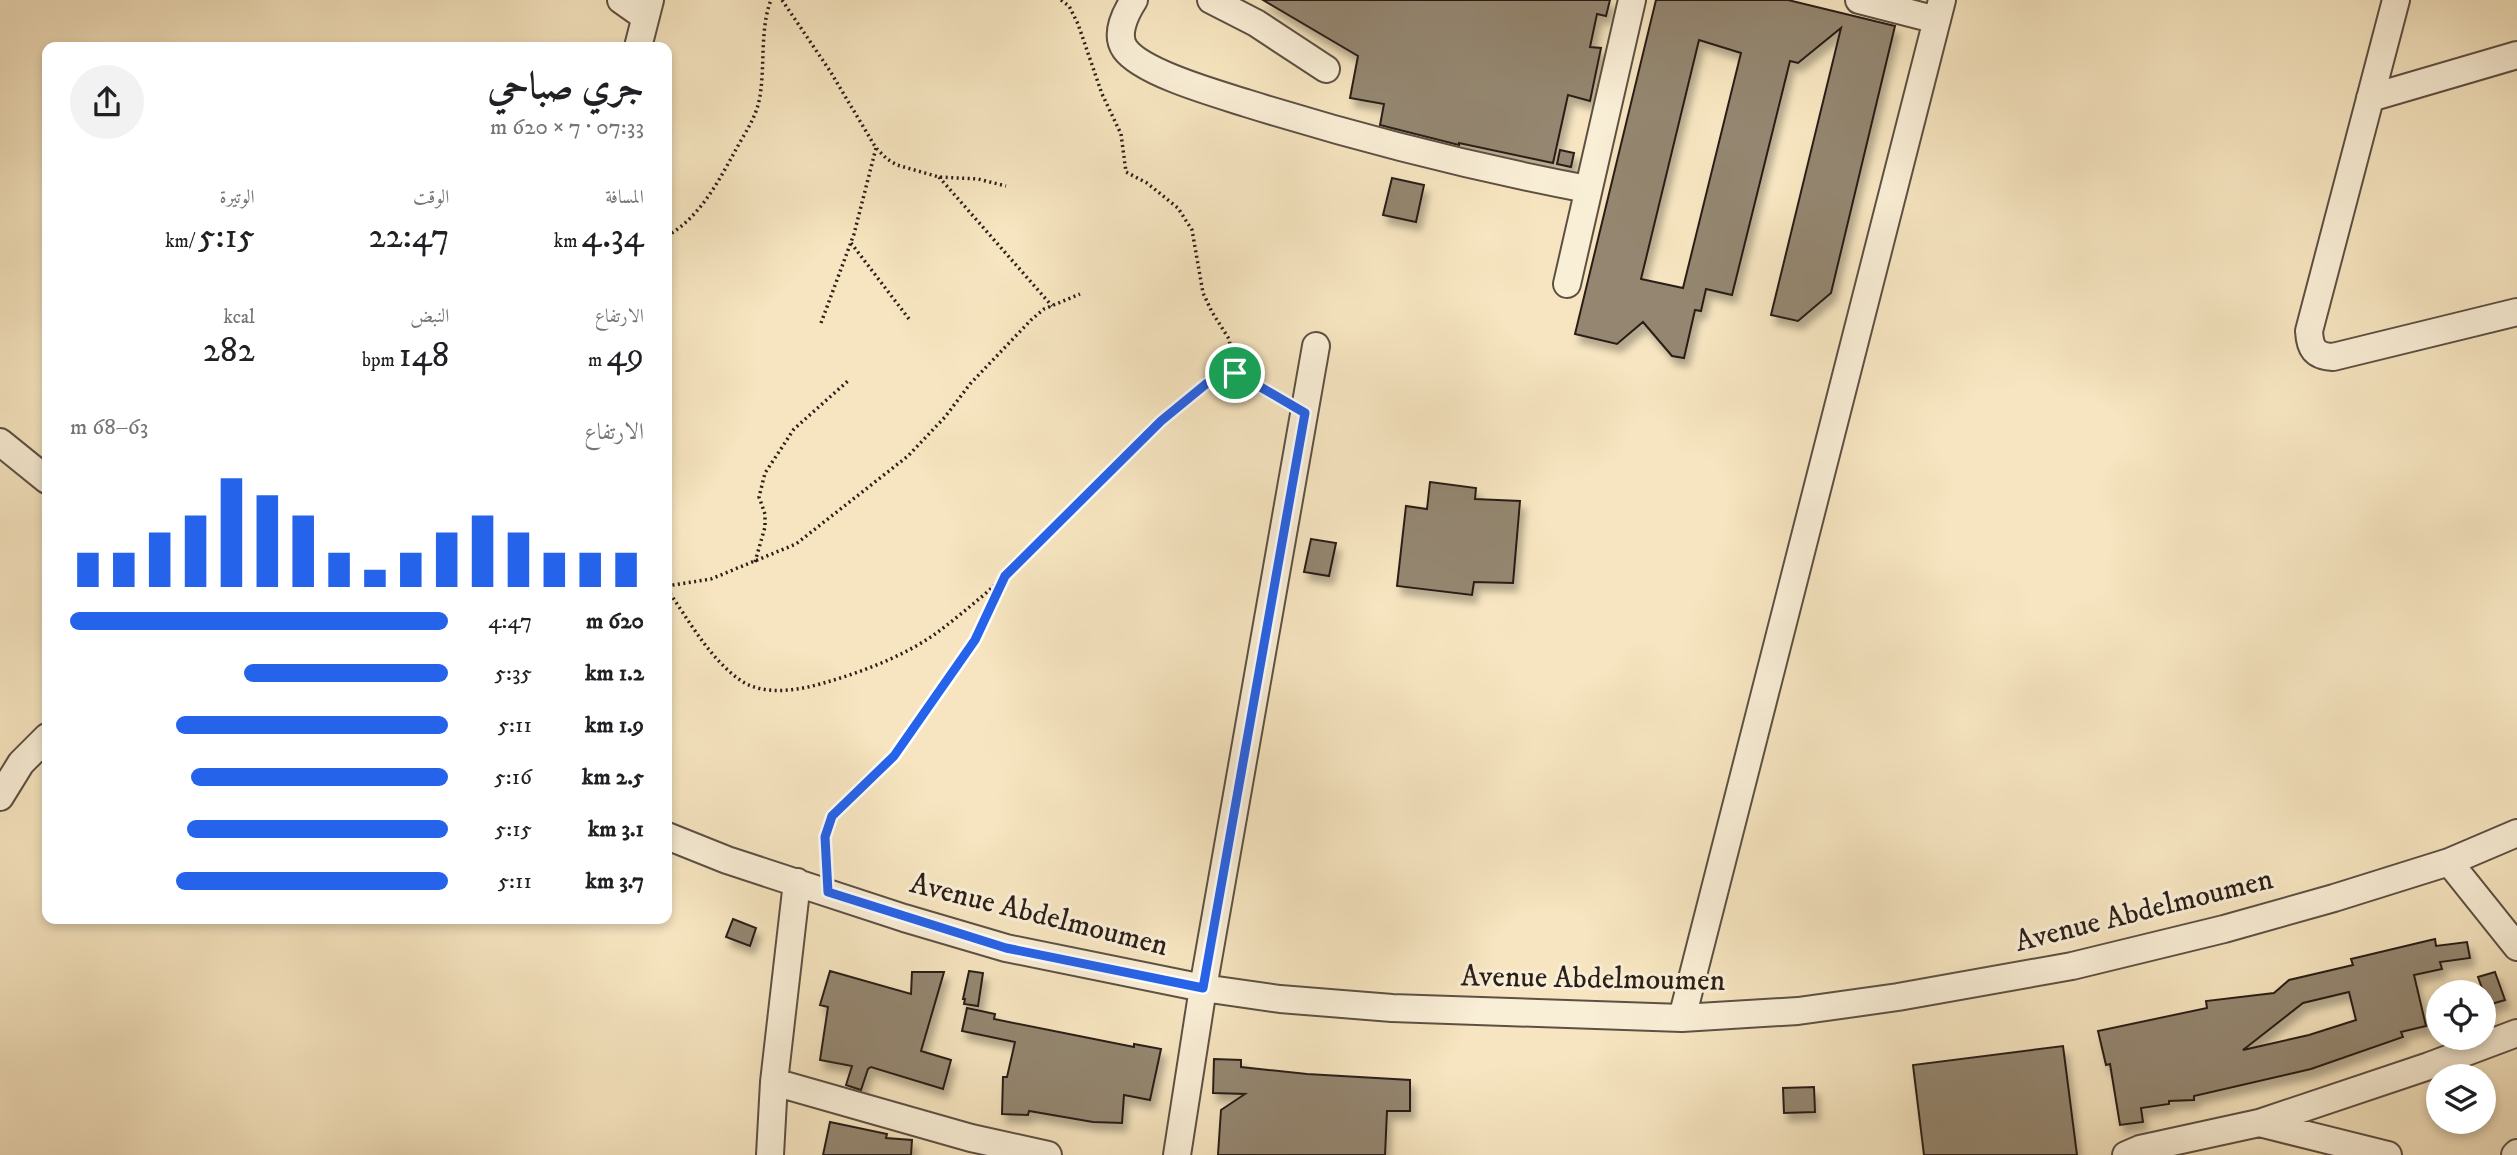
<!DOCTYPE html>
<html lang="ar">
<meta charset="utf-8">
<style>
:root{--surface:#fff;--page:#f2f2f2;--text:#202124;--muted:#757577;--accent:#2563eb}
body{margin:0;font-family:"IM FELL DW Pica",Amiri,serif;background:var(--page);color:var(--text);direction:rtl;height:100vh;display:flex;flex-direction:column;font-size:26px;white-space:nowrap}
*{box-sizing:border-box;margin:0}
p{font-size:23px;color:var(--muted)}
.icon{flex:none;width:38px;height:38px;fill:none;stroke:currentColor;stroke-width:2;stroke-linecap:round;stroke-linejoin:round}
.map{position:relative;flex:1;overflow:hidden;direction:ltr}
.side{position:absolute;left:42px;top:42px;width:630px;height:882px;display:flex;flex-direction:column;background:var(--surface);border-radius:14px;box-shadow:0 4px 10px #0003;direction:rtl}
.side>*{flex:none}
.fabs{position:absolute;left:2426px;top:980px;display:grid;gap:14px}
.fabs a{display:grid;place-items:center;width:70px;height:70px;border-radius:50%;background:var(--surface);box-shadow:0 4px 10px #0003;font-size:35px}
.pin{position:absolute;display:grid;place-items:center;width:60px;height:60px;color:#fff;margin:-30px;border:4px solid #fff;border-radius:50%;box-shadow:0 2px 7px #0007}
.round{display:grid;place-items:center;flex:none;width:74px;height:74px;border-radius:37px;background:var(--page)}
.head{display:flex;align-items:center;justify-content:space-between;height:119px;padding:0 28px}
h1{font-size:38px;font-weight:600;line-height:52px}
.figures{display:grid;grid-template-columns:repeat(3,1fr);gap:10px;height:119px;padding:7px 28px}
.figures div{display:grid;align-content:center}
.figures b{font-size:35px;font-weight:600}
.figures small{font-size:19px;font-weight:400}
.figures p{font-size:19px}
.chart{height:196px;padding:14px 28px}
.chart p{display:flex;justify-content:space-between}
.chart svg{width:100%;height:126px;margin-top:7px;stroke:var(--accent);stroke-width:6}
ul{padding:0 28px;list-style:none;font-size:23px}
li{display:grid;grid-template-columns:112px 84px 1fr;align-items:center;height:52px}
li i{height:18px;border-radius:9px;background:var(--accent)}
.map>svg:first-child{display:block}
.building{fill:#948670;stroke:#2a1f19;stroke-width:2;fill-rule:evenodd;filter:url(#shadow)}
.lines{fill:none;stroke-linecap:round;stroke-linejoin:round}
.minor-casing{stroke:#5d5043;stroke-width:30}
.path{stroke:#2a1f19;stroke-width:3.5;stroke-dasharray:2 3.5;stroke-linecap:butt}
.minor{stroke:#f9eed6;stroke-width:26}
.route-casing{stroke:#fff;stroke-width:14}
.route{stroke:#2563eb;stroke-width:9}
.labels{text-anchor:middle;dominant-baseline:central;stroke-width:6;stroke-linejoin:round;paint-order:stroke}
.street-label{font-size:30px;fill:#2a1f19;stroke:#f9eed6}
</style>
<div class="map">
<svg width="2517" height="1155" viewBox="0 0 2517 1155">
<defs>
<filter id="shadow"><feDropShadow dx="4.5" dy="8" stdDeviation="3.5" flood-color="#0004"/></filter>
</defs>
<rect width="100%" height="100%" fill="#f6e5c0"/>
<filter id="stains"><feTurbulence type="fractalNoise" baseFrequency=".00286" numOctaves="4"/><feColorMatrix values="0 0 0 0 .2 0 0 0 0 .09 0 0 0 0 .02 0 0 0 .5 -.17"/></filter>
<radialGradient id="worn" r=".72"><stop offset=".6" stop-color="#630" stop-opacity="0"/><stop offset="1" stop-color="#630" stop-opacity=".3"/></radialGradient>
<!-- building -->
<path class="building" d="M 1263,0 L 1610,0 L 1606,16 L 1597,14 L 1590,47 L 1601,48 L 1590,101 L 1568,95 L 1553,163 L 1459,143 L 1459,145 L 1380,125 L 1384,104 L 1350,98 L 1358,56 Z
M 1656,0 L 1788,0 L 1895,26 L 1831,293 L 1798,321 L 1771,315 L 1841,28 L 1798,63 L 1790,61 L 1732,295 L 1706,289 L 1701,311 L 1695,310 L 1684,358 L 1672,356 L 1643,322 L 1617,344 L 1575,334 ZM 1699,40 L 1741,53 L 1683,288 L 1641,279 Z
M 1560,150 L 1574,153 L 1571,167 L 1557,164 Z
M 1392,178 L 1424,185 L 1416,222 L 1383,215 Z
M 1430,482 L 1476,488 L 1475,499 L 1520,501 L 1513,583 L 1474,582 L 1472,595 L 1397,586 L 1406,506 L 1427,509 Z
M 1311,539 L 1336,543 L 1329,576 L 1304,572 Z
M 733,919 L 756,928 L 750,946 L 726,937 Z
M 2435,939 L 2436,946 L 2467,942 L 2470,958 L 2440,962 L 2442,969 L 2414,975 L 2426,1026 L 2401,1032 L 2403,1037 L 2311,1069 L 2194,1096 L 2194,1100 L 2169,1101 L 2169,1104 L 2141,1108 L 2143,1122 L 2120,1125 L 2110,1064 L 2106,1065 L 2098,1031 L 2207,1008 L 2206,1001 L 2274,993 L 2289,980 L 2353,965 L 2351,959 ZM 2349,992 L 2356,1020 L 2309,1035 L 2243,1050 L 2303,1003 Z
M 830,971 L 911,994 L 912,972 L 944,972 L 921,1051 L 951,1060 L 943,1089 L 871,1067 L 868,1069 L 861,1090 L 846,1085 L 852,1066 L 820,1060 L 828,1007 L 820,1005 Z
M 969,971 L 983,973 L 978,1006 L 964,1004 L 965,999 L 963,999 Z
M 2495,972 L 2505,1000 L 2488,1005 L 2478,977 Z
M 967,1008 L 995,1014 L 994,1019 L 1134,1047 L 1134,1044 L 1161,1049 L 1150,1100 L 1124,1095 L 1122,1123 L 1093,1122 L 1029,1111 L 1028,1115 L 1002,1114 L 1003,1077 L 1007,1077 L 1015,1042 L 962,1031 Z
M 2063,1046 L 2077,1155 L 1924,1155 L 1913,1065 Z
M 1214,1059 L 1241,1060 L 1241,1067 L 1307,1074 L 1410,1080 L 1410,1111 L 1387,1111 L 1385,1155 L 1218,1155 L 1221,1110 L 1245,1094 L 1213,1093 Z
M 1814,1087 L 1815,1112 L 1784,1113 L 1783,1088 Z
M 830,1122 L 887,1134 L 886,1138 L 912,1140 L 911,1155 L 823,1155 Z"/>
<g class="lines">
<defs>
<path id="minor" d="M 621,0 L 645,17
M 1134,0 C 1125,14 1115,35 1125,49 C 1142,73 1218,94 1246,103 C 1358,138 1472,167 1587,189
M 1211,0 L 1256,23 L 1326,69
M 1859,0 L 1937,20
M 2396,0 L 2309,331 C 2310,348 2314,356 2333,357 L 2517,312
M 638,47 L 650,0
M 2370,98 L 2517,55
M 1567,284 L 1632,0
M 0,442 L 47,480
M 0,797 L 21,763 L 47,737
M 667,836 L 727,860 L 904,918 L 1006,948 L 1203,988 L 1280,999 L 1392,1008 L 1682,1018 L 1798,1011 L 1898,997 L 2072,966 L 2224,929 L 2334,898 L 2449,862 L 2517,833
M 2449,862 L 2517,947
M 1682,1018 L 1942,0
M 774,1082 L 971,1138 L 1048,1155
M 2259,1123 L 2388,1155
M 770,1155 L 774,1082 L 797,882
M 1177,1155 L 1203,988 L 1316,346
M 2126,1155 L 2140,1149 L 2259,1123 L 2429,1066 L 2517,1033
M 2515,1155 L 2517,1153"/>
</defs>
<!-- minor casing -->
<use href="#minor" class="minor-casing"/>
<!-- path -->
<path class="path" d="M 782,0 L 830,71 L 876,148 L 887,159 L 897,165 L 939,177 L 978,179 L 1006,186
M 1061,0 L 1069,6 L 1078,24 L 1102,94 L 1121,134 L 1126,172 L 1147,183 L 1178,208 L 1192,230 L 1203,293 L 1212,312 L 1229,339 L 1235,373
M 939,177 L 1052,306
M 667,236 C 702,216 720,178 739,144 C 748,128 757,115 760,96 C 765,65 760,28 771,0
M 851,243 L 909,319
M 821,323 L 854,234 L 876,148
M 755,562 L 765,527 L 765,514 L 759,497 L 765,473 L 794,429 L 849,380
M 667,586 L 711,579 L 796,544 L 908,456 L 945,417 L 970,384 L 1031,320 L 1044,309 L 1080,294
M 667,589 C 688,619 709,658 740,680 C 764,697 801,690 827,682 C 865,671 906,655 938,632 C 968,609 999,583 1026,556 C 1060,523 1194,371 1235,373 L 1283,401
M 826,869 L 825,837 L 832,816 L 894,756 L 975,640 L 1003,580"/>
<!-- minor -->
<use href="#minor" class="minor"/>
</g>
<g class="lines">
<defs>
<path id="route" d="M 1225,373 L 1240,375 L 1305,413 L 1203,988 L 1006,948 L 828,892 L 825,837 L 832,816 L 894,756 L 975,640 L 1005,576 L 1161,421 L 1206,384 Z"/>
</defs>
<!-- route casing -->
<use href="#route" class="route-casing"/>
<!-- route -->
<use href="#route" class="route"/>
</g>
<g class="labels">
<!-- street labels -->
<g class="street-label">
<text transform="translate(2144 911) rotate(-14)">Avenue Abdelmoumen</text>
<text transform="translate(1039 915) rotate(14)">Avenue Abdelmoumen</text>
<text transform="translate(1593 979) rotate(1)">Avenue Abdelmoumen</text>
</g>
</g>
<rect width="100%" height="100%" filter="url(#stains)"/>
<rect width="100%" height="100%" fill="url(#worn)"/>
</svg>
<div class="fabs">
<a><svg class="icon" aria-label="locate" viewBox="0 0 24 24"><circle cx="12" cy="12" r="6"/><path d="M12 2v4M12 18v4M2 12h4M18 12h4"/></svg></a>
<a><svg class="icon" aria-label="layers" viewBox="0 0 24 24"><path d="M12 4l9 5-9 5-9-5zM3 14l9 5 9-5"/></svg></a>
</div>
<div class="pin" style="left:1235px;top:373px;background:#1e9e55"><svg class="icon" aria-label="arrive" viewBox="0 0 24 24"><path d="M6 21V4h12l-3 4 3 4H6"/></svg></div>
<section class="side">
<div class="head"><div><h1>جري صباحي</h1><p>07:33 · 7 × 620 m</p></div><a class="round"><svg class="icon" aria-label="share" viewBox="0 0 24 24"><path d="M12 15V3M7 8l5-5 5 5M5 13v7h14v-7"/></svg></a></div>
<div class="figures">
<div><p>المسافة</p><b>4.34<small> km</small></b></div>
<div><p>الوقت</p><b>22:47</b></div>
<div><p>الوتيرة</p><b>5:15<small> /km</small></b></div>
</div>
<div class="figures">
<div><p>الارتفاع</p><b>49<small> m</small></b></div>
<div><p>النبض</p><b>148<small> bpm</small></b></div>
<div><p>kcal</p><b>282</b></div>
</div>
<div class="chart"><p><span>الارتفاع</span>63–68 m</p>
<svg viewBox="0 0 160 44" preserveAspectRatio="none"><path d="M5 44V32M15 44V32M25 44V25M35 44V19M45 44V6M55 44V12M65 44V19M75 44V32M85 44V38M95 44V32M105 44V25M115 44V19M125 44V25M135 44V32M145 44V32M155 44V32"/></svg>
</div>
<ul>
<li><b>620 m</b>4:47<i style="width:100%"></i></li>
<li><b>1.2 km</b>5:35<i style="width:54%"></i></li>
<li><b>1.9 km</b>5:11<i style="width:72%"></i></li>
<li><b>2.5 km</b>5:16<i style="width:68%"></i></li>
<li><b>3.1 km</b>5:15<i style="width:69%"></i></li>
<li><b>3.7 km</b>5:11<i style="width:72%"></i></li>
</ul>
</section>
</div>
